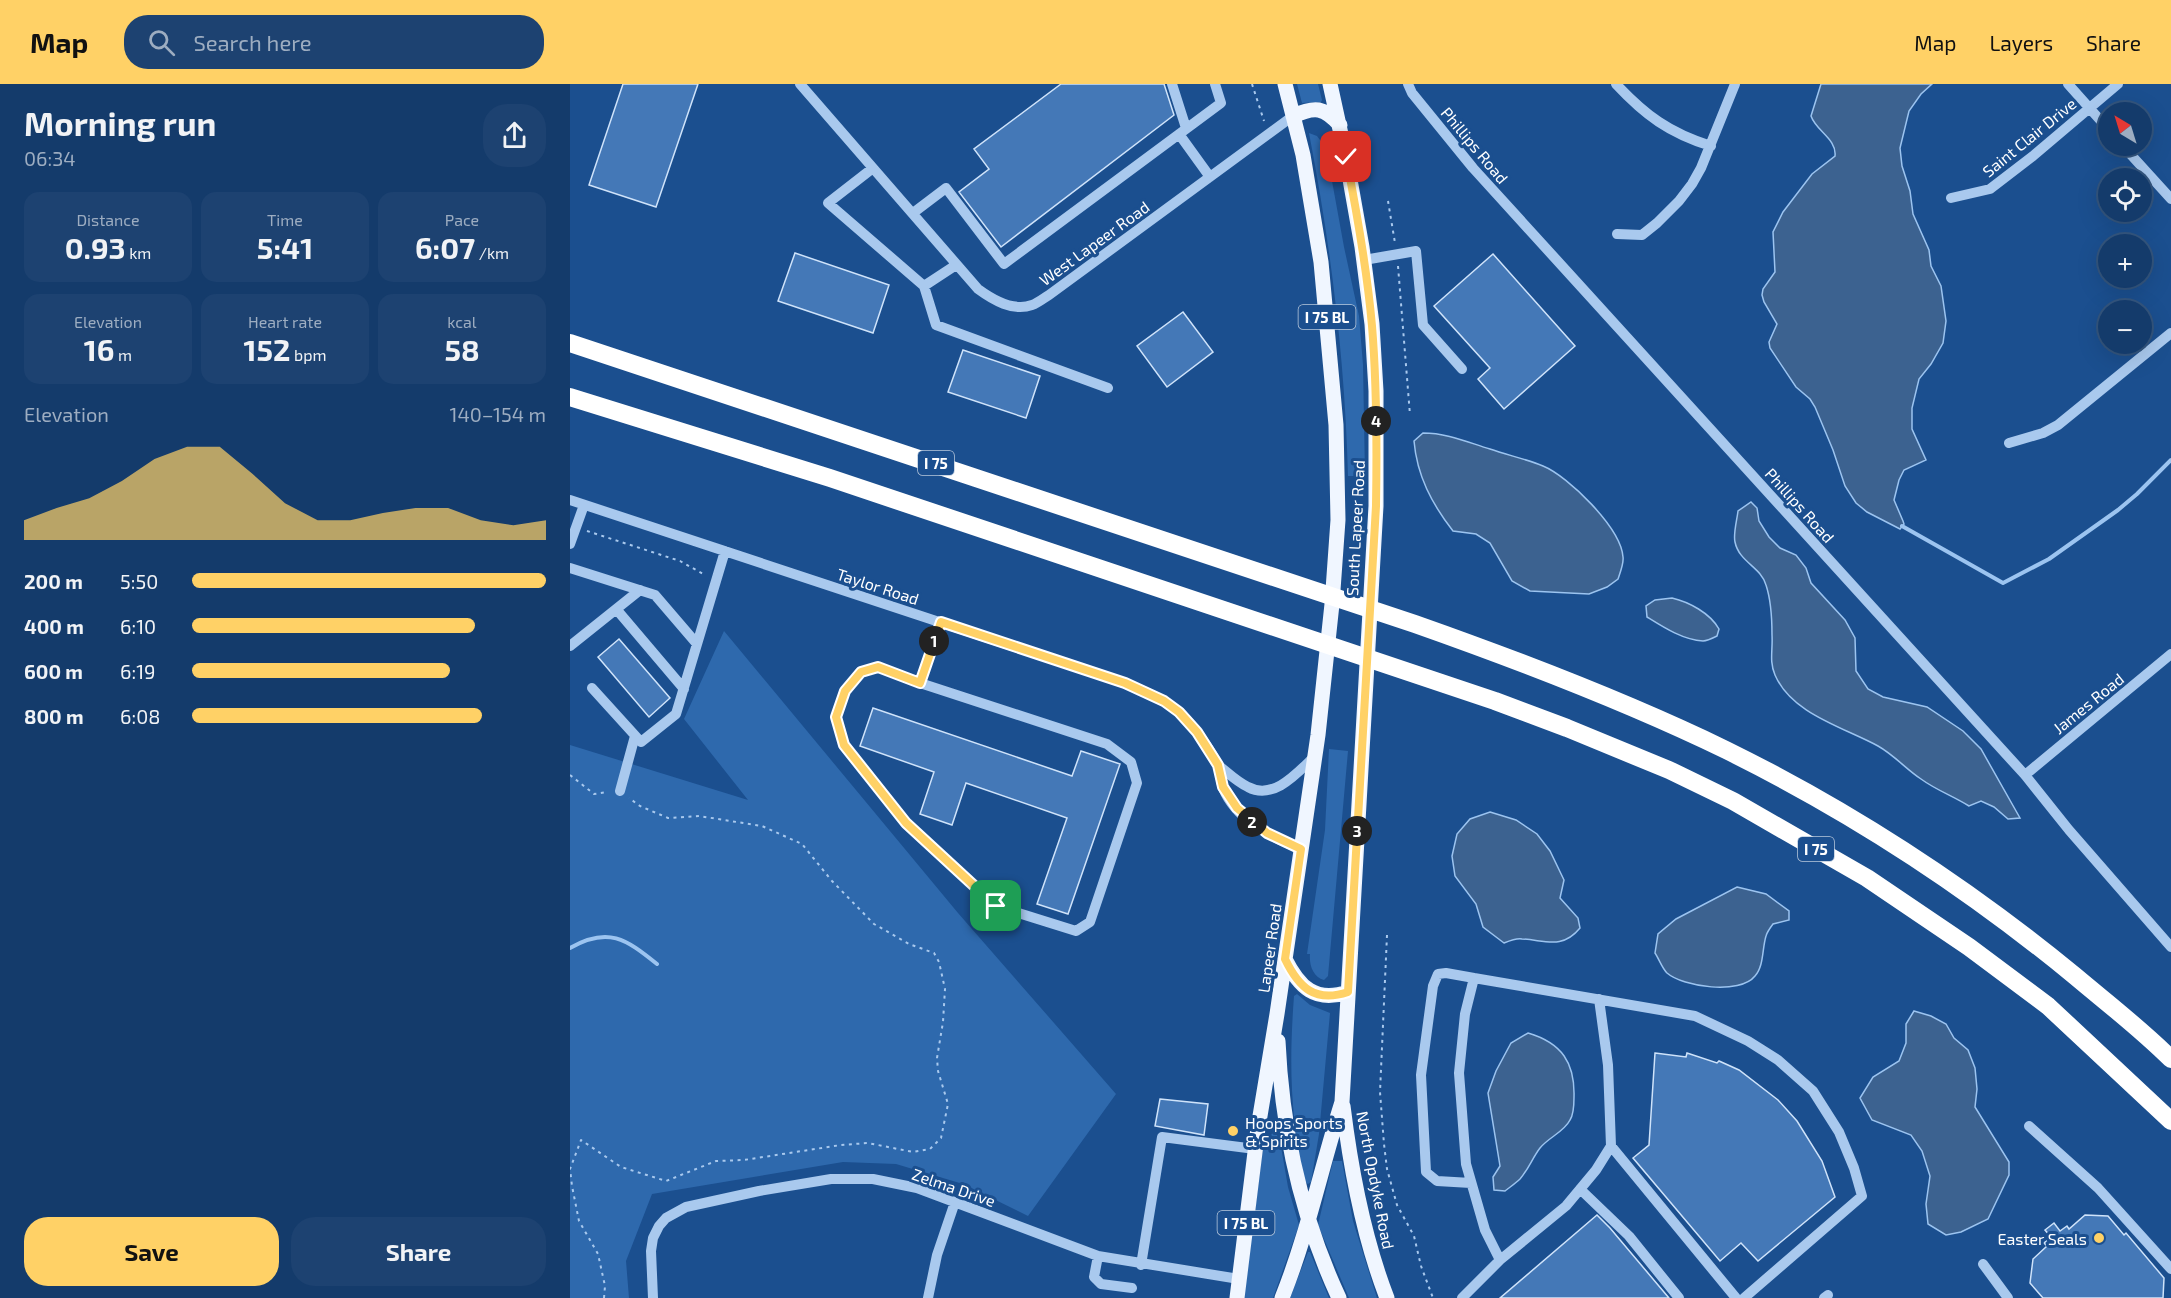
<!DOCTYPE html>
<meta charset="utf-8">
<style>
:root{--surface:#143b6b;--page:#1d4271;--text:#f1f3f6;--muted:#9dadc1;--line:#33557e;--accent:#ffd166}
body{margin:0;font-family:"Exo 2",sans-serif;background:var(--page);color:var(--text);height:100vh;display:flex;flex-direction:column;font-size:22px;white-space:nowrap}
*{box-sizing:border-box;margin:0}
p{font-size:20px;color:var(--muted)}
.icon{flex:none;width:33px;height:33px;fill:none;stroke:currentColor;stroke-width:2;stroke-linecap:round;stroke-linejoin:round}
.map{position:relative;flex:1;overflow:hidden}
.sheet{display:flex;flex-direction:column;background:var(--surface);width:570px}
.sheet>*{flex:none}
.needle{width:39px;rotate:322deg}
.controls{position:absolute;left:1528px;top:18px;display:grid;gap:12px}
.controls a{display:grid;place-items:center;width:54px;height:54px;border-radius:50%;background:var(--surface);box-shadow:0 6px 24px #0002,0 0 0 2px var(--line);font-size:30px}
.pin{position:absolute;display:grid;place-items:center;width:51px;height:51px;color:#fff;margin:-26px;border-radius:12px;box-shadow:0 3px 9px #0006}
.km{position:absolute;width:30px;height:30px;margin:-15px;border-radius:50%;background:#222;color:#fff;font-size:16px;line-height:30px;text-align:center}
.round{display:grid;place-items:center;flex:none;width:63px;height:63px;border-radius:24px;background:var(--page)}
.summary{display:flex;align-items:center;justify-content:space-between;height:102px;padding:0 24px}
h1{font-size:33px;font-weight:700;line-height:45px}
.metrics{display:grid;grid-template-columns:repeat(3,1fr);gap:9px;height:102px;padding:6px 24px}
.metrics div{display:grid;align-content:center;border-radius:15px;background:var(--page);text-align:center}
.metrics b{font-size:30px;font-weight:700}
.metrics small{font-size:16px;font-weight:400}
.metrics p{font-size:16px}
.chart{height:168px;padding:12px 24px}
.chart p{display:flex;justify-content:space-between}
.chart svg{width:100%;height:108px;margin-top:6px;fill:var(--accent);opacity:.7}
.primary-button{display:flex;gap:12px;margin-top:auto;padding:12px 24px}
.primary-button a{flex:1;height:69px;border-radius:24px;background:var(--accent);color:#111;font-size:24px;font-weight:700;line-height:69px;text-align:center}
.primary-button a+a{background:var(--page);color:var(--text)}
ul{padding:0 24px;list-style:none;font-size:20px}
li{display:grid;grid-template-columns:96px 72px 1fr;align-items:center;height:45px}
li i{height:15px;border-radius:8px;background:var(--accent)}
header{display:flex;align-items:center;gap:36px;box-sizing:border-box;height:84px;padding:0 30px;background:var(--accent);color:#111}
header strong{font-size:28px}
nav{display:flex;gap:33px;margin-inline-start:auto;font-size:21px}
.search{width:420px;height:54px;background:var(--page);display:flex;align-items:center;gap:15px;box-sizing:border-box;padding:0 21px;border-radius:24px;color:var(--muted);font-size:22px}
main{display:flex;flex:1;min-height:0}
.map>svg:first-child{display:block}
.green{fill:#2e69ad}
.water{fill:#3c6290;stroke:#9cc4f0;stroke-width:1.5}
.lines{fill:none;stroke-linecap:round;stroke-linejoin:round}
.stream{stroke:#9cc4f0;stroke-width:4}
.building{fill:#4478b7;stroke:#cfe3fa;stroke-width:1.5}
.path{stroke:#a9c9ee;stroke-width:2;stroke-dasharray:3 4.5;stroke-linecap:butt}
.minor{stroke:#a9c9ee;stroke-width:10}
.major{stroke:#f0f6ff;stroke-width:15}
.highway{stroke:#fff;stroke-width:18}
.route-casing{stroke:#fff;stroke-width:12}
.route{stroke:#ffd166;stroke-width:8}
.poi-dot{fill:#ffd166;stroke:#1b4f8f;stroke-width:2}
.labels{text-anchor:middle;dominant-baseline:central;stroke-width:6;stroke-linejoin:round;paint-order:stroke}
.shield{fill:#1b4f8f;stroke:#bbcadd;stroke-width:1.5}
.shield-label{font-size:15px;font-weight:bold;fill:#fff}
.street-label{font-size:16px;fill:#fff;stroke:#1b4f8f}
.poi-label{font-size:16px;fill:#fff;stroke:#1b4f8f;text-anchor:start}
</style>
<header>
<strong>Map</strong>
<div class="search"><svg class="icon" aria-label="search" viewBox="0 0 24 24"><circle cx="10" cy="10" r="6"/><path d="M15 15l6 6"/></svg>Search here</div>
<nav><a>Map</a><a>Layers</a><a>Share</a></nav>
</header>
<main>
<section class="sheet">
<div class="summary"><div><h1>Morning run</h1><p>06:34</p></div><a class="round"><svg class="icon" aria-label="share" viewBox="0 0 24 24"><path d="M12 15V3M7 8l5-5 5 5M5 13v7h14v-7"/></svg></a></div>
<div class="metrics">
<div><p>Distance</p><b>0.93<small> km</small></b></div>
<div><p>Time</p><b>5:41</b></div>
<div><p>Pace</p><b>6:07<small> /km</small></b></div>
</div>
<div class="metrics">
<div><p>Elevation</p><b>16<small> m</small></b></div>
<div><p>Heart rate</p><b>152<small> bpm</small></b></div>
<div><p>kcal</p><b>58</b></div>
</div>
<div class="chart"><p><span>Elevation</span>140–154 m</p>
<svg viewBox="0 0 160 44" preserveAspectRatio="none"><path d="M0 44V36L10 31L20 27L30 20L40 11L50 6L60 6L70 17L80 29L90 36L100 36L110 33L120 31L130 31L140 36L150 38L160 36V44z"/></svg>
</div>
<ul>
<li><b>200 m</b>5:50<i style="width:100%"></i></li>
<li><b>400 m</b>6:10<i style="width:80%"></i></li>
<li><b>600 m</b>6:19<i style="width:73%"></i></li>
<li><b>800 m</b>6:08<i style="width:82%"></i></li>
</ul>
<div class="primary-button"><a>Save</a><a>Share</a></div>
</section>
<div class="map">
<svg width="1601" height="1214" viewBox="0 0 1601 1214">
<rect width="100%" height="100%" fill="#1b4f8f"/>
<!-- green -->
<path class="green" d="M 727,0 L 748,0 L 752,16 L 751,18 L 732,19 Z
M 739,49 L 747,52 L 756,64 L 774,163 L 789,232 L 793,281 L 795,392 L 778,392 C 775,276 761,163 739,49 Z
M 154,547 L 388,829 L 546,1010 L 458,1132 L 393,1100 L 326,1080 L 273,1078 L 82,1110 L 56,1177 L 59,1214 L 0,1214 L 0,661 L 178,716 L 114,635 Z
M 759,665 L 778,667 L 758,892 L 754,896 C 743,893 739,881 740,870 L 737,870 L 755,746 Z
M 727,910 L 740,921 L 760,929 L 749,1050 L 741,1098 L 738,1100 L 735,1098 C 720,1033 719,979 724,912 Z
M 703,1049 L 707,1051 L 710,1057 L 718,1103 L 729,1141 L 703,1214 L 674,1214 L 694,1056 Z
M 763,1077 L 772,1077 L 783,1137 L 807,1214 L 779,1214 L 748,1141 Z
M 738,1168 L 740,1168 L 759,1214 L 720,1214 Z"/>
<!-- water -->
<path class="water" d="M 1251,0 L 1362,0 L 1351,10 L 1339,27 L 1330,64 L 1332,82 L 1340,107 L 1343,130 L 1359,166 L 1361,182 L 1371,202 L 1376,237 L 1373,259 L 1361,280 L 1349,295 L 1342,324 L 1342,345 L 1356,376 L 1334,386 L 1329,396 L 1324,416 L 1333,437 L 1334,440 L 1330,445 L 1297,428 L 1286,419 L 1275,402 L 1263,366 L 1245,323 L 1240,315 L 1226,303 L 1200,264 L 1199,258 L 1207,240 L 1194,218 L 1192,211 L 1193,205 L 1205,188 L 1203,148 L 1213,128 L 1242,90 L 1265,72 C 1267,55 1246,47 1241,32 Z
M 853,349 C 877,349 897,358 920,365 C 937,371 956,375 973,382 C 998,392 1051,444 1053,473 C 1054,479 1050,489 1048,495 L 1037,503 L 1019,510 L 960,507 L 942,497 L 920,459 L 906,450 L 883,447 C 862,420 847,392 844,357 Z
M 1181,418 L 1187,424 L 1189,437 L 1199,453 L 1210,464 L 1226,471 L 1236,484 L 1241,499 L 1275,536 L 1285,554 L 1286,587 L 1298,605 L 1313,613 L 1357,623 L 1393,647 L 1411,665 L 1450,734 L 1438,735 L 1424,723 L 1411,717 L 1399,722 C 1383,712 1366,706 1351,695 C 1336,685 1324,671 1308,662 C 1273,643 1222,630 1205,591 C 1199,577 1203,566 1202,551 C 1202,535 1201,516 1196,501 C 1191,483 1169,478 1165,458 C 1163,450 1167,436 1168,427 Z
M 1102,514 C 1119,518 1140,529 1149,545 L 1147,552 C 1143,554 1137,557 1133,557 C 1113,556 1093,543 1077,533 L 1076,522 L 1085,516 Z
M 920,728 L 946,736 L 967,750 L 980,767 L 994,796 L 990,814 L 1008,834 L 1010,844 C 992,866 975,856 952,855 C 947,854 939,857 934,859 L 913,843 L 906,820 L 885,792 L 882,772 L 887,750 L 900,735 Z
M 1167,803 L 1196,810 L 1219,827 L 1219,836 L 1203,840 C 1200,844 1197,848 1196,852 C 1192,865 1194,882 1185,892 C 1170,911 1113,903 1097,889 C 1092,884 1089,875 1085,869 L 1088,850 L 1106,835 Z
M 1344,927 L 1361,932 L 1376,940 L 1384,954 L 1398,966 L 1405,984 L 1407,1005 L 1405,1023 L 1439,1078 L 1439,1091 L 1418,1135 L 1391,1148 L 1376,1151 L 1358,1140 L 1356,1120 L 1360,1092 L 1352,1067 L 1341,1051 L 1302,1036 L 1290,1014 L 1303,993 L 1329,977 L 1336,959 L 1336,940 Z
M 958,949 C 992,959 1005,979 1004,1013 C 1004,1020 1004,1030 1000,1036 C 994,1048 979,1053 970,1064 C 963,1073 958,1086 950,1095 C 946,1099 940,1103 935,1107 L 924,1106 L 923,1093 L 930,1082 L 918,1009 L 926,987 L 941,959 Z"/>
<g class="lines">
<!-- stream -->
<path class="stream" d="M 1332,442 L 1433,499 L 1479,475 L 1548,426 L 1567,410 L 1601,376
M 0,864 C 38,842 56,855 87,880"/>
</g>
<!-- building -->
<path class="building" d="M 53,0 L 128,0 L 86,123 L 19,101 Z
M 491,0 L 594,0 L 604,31 L 431,163 L 389,108 L 419,85 L 404,65 Z
M 225,169 L 319,201 L 303,249 L 208,217 Z
M 923,170 L 1005,262 L 934,325 L 908,295 L 920,284 L 864,222 Z
M 613,228 L 643,268 L 597,303 L 567,262 Z
M 393,266 L 470,292 L 456,334 L 378,308 Z
M 49,555 L 100,614 L 79,633 L 28,573 Z
M 303,624 L 502,692 L 511,667 L 550,680 L 498,830 L 467,820 L 497,734 L 396,699 L 382,741 L 350,730 L 364,688 L 290,662 Z
M 1085,969 L 1116,973 L 1117,969 L 1147,979 L 1149,977 L 1169,986 L 1208,1016 L 1227,1037 L 1252,1077 L 1265,1113 L 1188,1177 L 1171,1159 L 1150,1177 L 1063,1074 L 1079,1061 Z
M 590,1015 L 638,1020 L 634,1051 L 585,1042 Z
M 1027,1131 L 1040,1144 L 1099,1214 L 930,1214 Z
M 1515,1131 L 1538,1132 L 1554,1151 L 1556,1149 L 1594,1194 L 1593,1214 L 1473,1214 L 1460,1199 L 1463,1175 L 1477,1162 L 1474,1159 L 1481,1153 L 1475,1146 L 1484,1139 L 1490,1147 L 1497,1142 L 1499,1145 Z"/>
<g class="lines">
<!-- path -->
<path class="path" d="M 682,0 L 694,37
M 818,117 L 825,159
M 828,182 L 840,331
M 17,447 L 110,477 L 135,491
M 0,691 L 24,710 L 38,708
M 817,851 L 810,1008 L 814,1060 L 817,1085 L 827,1121 L 844,1152 L 851,1182 L 863,1214
M 34,1214 L 35,1202 L 28,1170 L 9,1137 L 2,1102 L 0,1085 L 11,1056 L 51,1083 L 96,1097 L 146,1077 L 174,1076 L 271,1061 L 298,1059 L 343,1068 L 360,1065 L 371,1054 L 378,1020 L 368,987 L 367,974 L 373,938 L 375,905 L 369,878 L 364,869 L 339,860 L 304,840 L 262,797 L 232,760 L 192,742 L 129,732 L 98,734 L 70,722 L 59,714"/>
<!-- minor -->
<path class="minor" d="M 230,0 L 408,205 C 423,216 443,228 462,221 C 468,219 474,214 479,211 L 723,32
M 602,0 L 616,44
M 838,0 L 842,9 L 903,84 L 1455,691 L 1499,746 L 1601,863
M 1046,0 C 1075,31 1099,49 1141,62
M 1498,0 L 1539,46
M 609,50 L 640,93
M 1553,62 L 1601,115
M 303,84 L 258,119 L 354,202 L 386,181
M 1381,114 L 1420,105 L 1463,72 L 1548,0
M 343,129 L 376,104 L 434,180 L 651,19 L 645,0
M 1047,150 L 1072,151 L 1087,139 L 1109,117 L 1122,100 L 1131,84 L 1165,0
M 794,176 L 846,167 L 853,241 L 892,285
M 354,202 L 366,241 L 538,304
M 1439,359 L 1473,349 L 1488,341 L 1601,249
M 0,416 L 536,593 C 565,603 595,613 617,636 C 627,647 642,668 648,681 C 651,689 650,697 653,704 C 666,736 701,753 731,765
M 0,460 L 14,421
M 0,484 L 85,511 L 127,560
M 47,526 L 114,605
M 0,562 L 70,506
M 350,599 L 308,583 L 291,588 L 275,607 L 266,633 L 274,661 L 336,739 L 426,822 L 506,847 L 520,838 L 567,699 L 561,678 L 537,660 L 350,599 L 371,538
M 22,604 L 71,658 L 106,630 L 155,467
M 648,681 C 657,688 667,698 678,703 C 704,717 728,688 745,672
M 1455,691 L 1601,570
M 50,707 L 65,652
M 1029,915 L 1038,981 L 1041,1062 L 1166,1214
M 1459,1042 L 1528,1104 L 1601,1185
M 901,1099 L 867,1097 L 856,1088 L 851,991 L 863,902 L 868,890 L 876,889 L 904,894
M 1010,1105 L 1059,1152 L 1109,1214
M 528,1172 L 524,1193 L 531,1200 L 562,1204
M 930,1176 L 996,1122 L 1026,1086 L 1041,1062
M 1413,1180 L 1438,1214
M 571,1181 L 592,1053 L 685,1065
M 83,1214 L 81,1167 L 83,1154 L 89,1142 L 96,1134 L 116,1123 L 189,1107 L 261,1095 L 303,1095 L 347,1104 L 528,1172 L 669,1195
M 358,1214 L 367,1171 L 385,1118
M 892,1214 L 930,1176 L 915,1146 L 896,1080 L 889,989 L 895,930 L 904,894 L 1125,932 L 1178,957 L 1208,976 L 1243,1007 L 1269,1048 L 1284,1084 L 1292,1112 L 1174,1214
M 1254,1214 L 1258,1211"/>
<!-- major -->
<path class="major" d="M 723,32 C 745,22 754,23 770,41
M 715,875 C 729,903 745,919 778,908
M 708,957 C 712,1047 731,1132 769,1214
M 773,1022 C 781,1087 793,1152 817,1214
M 667,1214 L 688,1044 L 707,930 L 748,651 L 762,520 L 768,436 L 766,341 L 751,178 L 733,71 L 715,0
M 712,1214 C 738,1149 751,1084 772,1018 L 806,422 L 806,307 L 802,240 L 792,163 L 776,73 L 760,0"/>
<!-- highway -->
<path class="highway" d="M 0,259 L 845,540 C 950,577 1055,617 1156,666 C 1280,727 1398,804 1505,892 C 1537,919 1571,945 1601,975
M 0,313 L 260,394 L 925,617 L 997,644 L 1099,686 L 1163,717 L 1297,794 L 1399,863 L 1478,922 L 1601,1037"/>
</g>
<g class="lines">
<defs>
<path id="route" d="M 426,822 L 336,739 L 274,661 L 266,633 L 275,607 L 291,588 L 308,583 L 350,599 L 371,538 L 555,599 L 594,617 L 609,628 L 627,648 L 648,681 L 653,703 L 667,724 L 697,749 L 731,765 L 715,875 C 729,904 745,919 778,908 L 806,422 C 807,362 807,302 802,242 C 797,185 787,129 776,73"/>
</defs>
<!-- route casing -->
<use href="#route" class="route-casing"/>
<!-- route -->
<use href="#route" class="route"/>
</g>
<!-- markers -->
<g class="poi-dot">
<circle cx="663" cy="1047" r="6"/>
<circle cx="1529" cy="1154" r="6"/>
</g>
<g class="labels">
<!-- shield labels -->
<g class="shield">
<rect x="728.5" y="221" width="57" height="24" rx="4.5"/>
<rect x="348" y="367" width="36" height="24" rx="4.5"/>
<rect x="1228" y="753" width="36" height="24" rx="4.5"/>
<rect x="647.5" y="1127" width="57" height="24" rx="4.5"/>
</g>
<g class="shield-label">
<text x="757" y="233">I 75 BL</text>
<text x="366" y="379">I 75</text>
<text x="1246" y="765">I 75</text>
<text x="676" y="1139">I 75 BL</text>
</g>
<!-- street labels -->
<g class="street-label">
<text transform="translate(1459 53) rotate(-39)">Saint Clair Drive</text>
<text transform="translate(905 61) rotate(50)">Phillips Road</text>
<text transform="translate(524 159) rotate(-36)">West Lapeer Road</text>
<text transform="translate(1230 421) rotate(48)">Phillips Road</text>
<text transform="translate(785 444) rotate(-87)">South Lapeer Road</text>
<text transform="translate(308 502) rotate(18)">Taylor Road</text>
<text transform="translate(1518 619) rotate(-39)">James Road</text>
<text transform="translate(699 864) rotate(-82)">Lapeer Road</text>
<text transform="translate(806 1096) rotate(79)">North Opdyke Road</text>
<text transform="translate(384 1103) rotate(19)">Zelma Drive</text>
</g>
<!-- poi labels -->
<g class="poi-label">
<text x="675" y="1038">Hoops Sports<tspan x="675" dy="18">&amp; Spirits</tspan></text>
<text x="1517" y="1154" text-anchor="end">Easter Seals</text>
</g>
</g>
</svg>
<div class="controls">
<a><svg class="needle" viewBox="-14 -14 28 28"><path d="M0-13l5 13h-10z" fill="#e53935"/><path d="M0 13l5-13h-10z" fill="#9dadc1"/></svg></a>
<a><svg class="icon" aria-label="locate" viewBox="0 0 24 24"><circle cx="12" cy="12" r="6"/><path d="M12 2v4M12 18v4M2 12h4M18 12h4"/></svg></a>
<a>+</a>
<a>−</a>
</div>
<div class="pin" style="left:426px;top:822px;background:#1e9e55"><svg class="icon" aria-label="arrive" viewBox="0 0 24 24"><path d="M6 21V4h12l-3 4 3 4H6"/></svg></div>
<div class="pin" style="left:776px;top:73px;background:#d93025"><svg class="icon" aria-label="check" viewBox="0 0 24 24"><path d="M5 12l5 5 9-10"/></svg></div>
<b class="km" style="left:364px;top:557px">1</b>
<b class="km" style="left:682px;top:738px">2</b>
<b class="km" style="left:787px;top:747px">3</b>
<b class="km" style="left:806px;top:337px">4</b>
</div>
</main>
